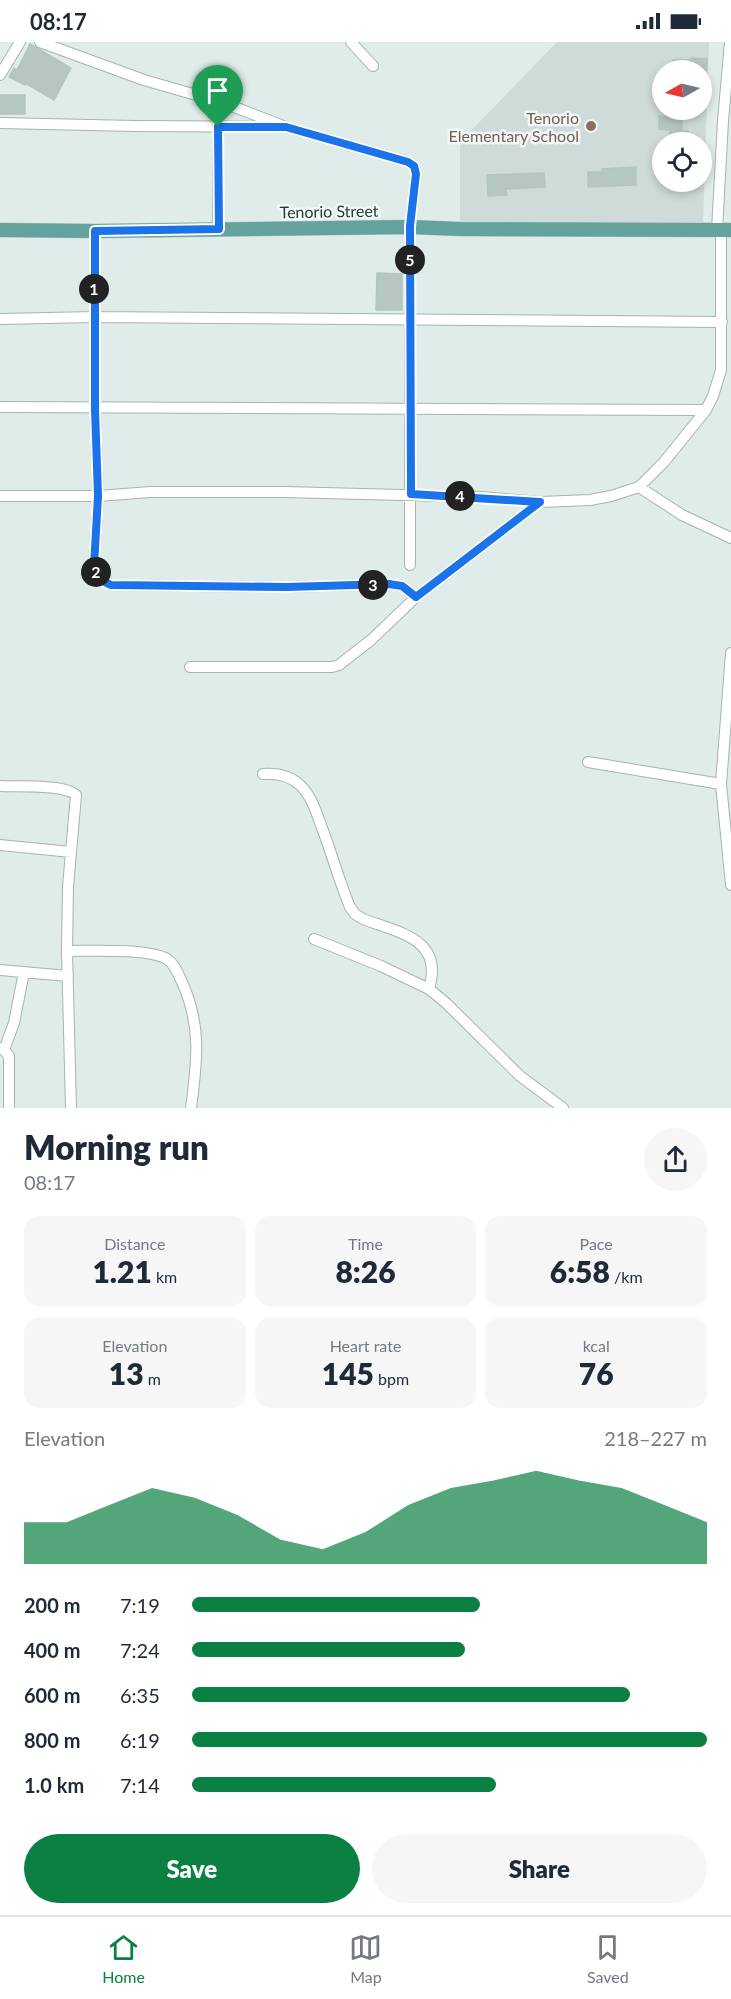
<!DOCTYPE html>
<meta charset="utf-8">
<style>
:root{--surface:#fff;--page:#f6f6f7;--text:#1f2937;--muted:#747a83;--line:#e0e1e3;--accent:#0b8043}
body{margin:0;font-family:Lato,sans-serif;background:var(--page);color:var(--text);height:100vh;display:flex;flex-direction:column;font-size:22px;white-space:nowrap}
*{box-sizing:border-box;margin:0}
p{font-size:20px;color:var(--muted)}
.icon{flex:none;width:33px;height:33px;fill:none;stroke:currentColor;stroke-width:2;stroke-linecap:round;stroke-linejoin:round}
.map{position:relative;height:1066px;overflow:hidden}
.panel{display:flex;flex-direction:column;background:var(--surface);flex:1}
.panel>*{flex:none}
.needle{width:39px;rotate:262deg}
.fabs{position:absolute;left:652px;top:18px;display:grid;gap:12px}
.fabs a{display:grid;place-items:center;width:60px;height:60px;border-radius:50%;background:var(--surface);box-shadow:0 3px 9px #0003;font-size:30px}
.pin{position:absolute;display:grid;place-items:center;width:51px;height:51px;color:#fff;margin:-62px -26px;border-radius:50% 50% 50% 0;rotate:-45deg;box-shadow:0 0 6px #0007}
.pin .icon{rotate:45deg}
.km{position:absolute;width:30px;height:30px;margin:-15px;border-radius:50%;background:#222;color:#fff;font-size:16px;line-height:30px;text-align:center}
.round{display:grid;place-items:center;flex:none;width:63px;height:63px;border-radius:32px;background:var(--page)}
.headline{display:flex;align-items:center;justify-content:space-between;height:102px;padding:0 24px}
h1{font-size:33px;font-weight:800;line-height:45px}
.stats{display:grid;grid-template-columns:repeat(3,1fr);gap:9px;height:102px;padding:6px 24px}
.stats div{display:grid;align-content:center;border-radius:15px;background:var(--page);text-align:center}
.stats b{font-size:30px;font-weight:800}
.stats small{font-size:16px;font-weight:400}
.stats p{font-size:16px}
.chart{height:168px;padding:12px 24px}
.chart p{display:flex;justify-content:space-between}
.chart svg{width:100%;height:108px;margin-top:6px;fill:var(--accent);opacity:.7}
.primary-button{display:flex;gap:12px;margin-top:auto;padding:12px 24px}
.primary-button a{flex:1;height:69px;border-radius:36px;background:var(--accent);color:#fff;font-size:24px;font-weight:800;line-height:69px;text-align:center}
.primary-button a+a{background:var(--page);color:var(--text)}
ul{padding:0 24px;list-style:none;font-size:20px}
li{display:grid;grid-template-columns:96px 72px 1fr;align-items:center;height:45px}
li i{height:15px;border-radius:8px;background:var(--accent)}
.status{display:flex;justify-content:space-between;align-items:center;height:42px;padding:0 30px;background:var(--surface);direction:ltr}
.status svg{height:16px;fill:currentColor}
.dock{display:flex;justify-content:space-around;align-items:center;height:84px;border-top:2px solid var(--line);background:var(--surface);font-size:16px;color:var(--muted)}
.dock a{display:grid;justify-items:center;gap:3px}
.dock .current{color:var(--accent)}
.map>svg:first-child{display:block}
.built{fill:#cfdbd8;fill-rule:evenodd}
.building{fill:#b6c6c2;stroke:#b3c5c1;stroke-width:1.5}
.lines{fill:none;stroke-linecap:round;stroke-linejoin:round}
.minor-casing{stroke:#a3b4b1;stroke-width:12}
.major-casing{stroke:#c1c8c8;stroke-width:15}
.minor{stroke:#fff;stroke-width:10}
.major{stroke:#64a29e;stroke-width:14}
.route-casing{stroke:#fff;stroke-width:12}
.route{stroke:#1a73e8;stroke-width:8}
.education-dot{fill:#8d6e63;stroke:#f1f8f6;stroke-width:2}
.labels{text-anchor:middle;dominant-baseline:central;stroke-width:5;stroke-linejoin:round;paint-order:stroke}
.education-label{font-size:16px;fill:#785e54;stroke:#f1f8f6;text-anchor:end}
.street-label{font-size:16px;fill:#213c3a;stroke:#f1f8f6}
</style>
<div class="status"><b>08:17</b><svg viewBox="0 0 49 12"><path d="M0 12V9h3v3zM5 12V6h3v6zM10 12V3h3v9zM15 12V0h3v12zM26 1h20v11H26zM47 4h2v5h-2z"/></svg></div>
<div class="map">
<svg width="731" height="1066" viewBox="0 0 731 1066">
<rect width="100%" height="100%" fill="#e0ece9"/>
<!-- built -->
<path class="built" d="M 557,0 L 709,0 L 703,180 L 460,181 L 460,100 ZM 663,28 L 702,28 L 702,68 L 663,68 ZM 663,100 L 702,100 L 702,140 L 663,140 Z"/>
<!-- building -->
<path class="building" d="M 30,2 L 71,26 L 54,58 L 25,41 L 25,43 L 9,35 L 14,26 L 17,28 Z
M 692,16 L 707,17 L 707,28 L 672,28 L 673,18 L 692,18 Z
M 0,53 L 25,53 L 25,72 L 0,72 Z
M 659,74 L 682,75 L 682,89 L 688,89 L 688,100 L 670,100 L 670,88 L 659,87 Z
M 636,125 L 636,143 L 588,145 L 588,130 L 603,130 L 602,127 Z
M 544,131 L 545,145 L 506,147 L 507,153 L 488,154 L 487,133 Z
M 377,231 L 402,232 L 402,268 L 376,268 Z"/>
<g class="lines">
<defs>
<path id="minor" d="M 40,0 L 144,38 L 224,61 L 286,85 L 408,120 L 414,124 L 416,132 L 410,185 L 410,523
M 351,0 L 373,24
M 0,33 L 20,0
M 0,81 L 135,84 L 279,85
M 218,85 L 218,187
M 717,188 L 723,79 L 730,0
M 95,189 L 95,367 L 98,454 L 94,523 L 101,537 L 111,543 L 287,545 L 389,542 L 402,544 L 416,555 L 540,460
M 0,277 L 94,275 L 722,280
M 0,365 L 706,368 L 713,354 L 721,328 L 721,188
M 639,445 L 682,473 L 731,496
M 0,454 L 98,454 L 150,450 L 284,450 L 482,455 L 540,460 L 590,458 L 611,454 L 639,445 L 664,420 L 706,368
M 731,611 L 721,742 L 731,843
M 190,625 L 332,625 L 339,623 L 371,598 L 416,555
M 588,720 L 721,742
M 263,732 C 277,731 290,733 301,744 C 312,755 317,772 322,786 C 332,812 339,839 350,865 L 355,872 L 363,877 C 400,891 444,897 429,947
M 0,744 C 17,745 65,742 76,753 L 68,845 L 67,909 L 71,1066
M 0,803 L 71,810
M 314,897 L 381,924 L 429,947 L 446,961 L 520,1034 L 563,1066
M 67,909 C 91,909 147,906 167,917 C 175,922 178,932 182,940 C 202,984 197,1020 191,1066
M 0,928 L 68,934
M 0,1006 L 4,1008 L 9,1014 L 9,1066
M 4,1008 L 14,981 L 24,930"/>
<path id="major" d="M 0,188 L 95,189 L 410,185 L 460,187 L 731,188"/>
</defs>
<!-- minor casing -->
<use href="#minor" class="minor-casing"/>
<!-- major casing -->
<use href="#major" class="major-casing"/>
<!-- minor -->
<use href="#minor" class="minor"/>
<!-- major -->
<use href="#major" class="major"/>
</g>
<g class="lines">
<defs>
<path id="route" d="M 218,85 L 286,85 L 408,120 L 414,124 L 416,132 L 410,184 L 411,452 L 540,460 L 416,555 L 402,544 L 389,542 L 287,545 L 111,543 C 101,539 97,534 94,524 L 98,454 L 95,367 L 95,189 L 219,187 Z"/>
</defs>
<!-- route casing -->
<use href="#route" class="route-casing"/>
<!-- route -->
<use href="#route" class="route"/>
</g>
<!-- markers -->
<circle class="education-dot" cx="591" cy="84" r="6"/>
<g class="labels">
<!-- education labels -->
<g class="education-label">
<text x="579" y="75">Tenorio<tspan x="579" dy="18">Elementary School</tspan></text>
</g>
<!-- street labels -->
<g class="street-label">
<text transform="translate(329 169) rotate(-1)">Tenorio Street</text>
</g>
</g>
</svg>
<div class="fabs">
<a><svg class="needle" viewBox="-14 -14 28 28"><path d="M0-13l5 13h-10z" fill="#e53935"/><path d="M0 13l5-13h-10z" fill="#747a83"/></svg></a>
<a><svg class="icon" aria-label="locate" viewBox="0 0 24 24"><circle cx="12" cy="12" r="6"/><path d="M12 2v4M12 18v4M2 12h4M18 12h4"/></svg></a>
</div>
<div class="pin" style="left:218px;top:85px;background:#1e9e55"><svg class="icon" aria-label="arrive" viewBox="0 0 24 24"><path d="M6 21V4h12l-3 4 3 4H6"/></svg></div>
<b class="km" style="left:94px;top:247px">1</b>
<b class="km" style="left:96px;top:530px">2</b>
<b class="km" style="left:373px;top:543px">3</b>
<b class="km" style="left:460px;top:454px">4</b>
<b class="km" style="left:410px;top:218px">5</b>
</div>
<section class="panel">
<div class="headline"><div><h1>Morning run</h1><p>08:17</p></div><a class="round"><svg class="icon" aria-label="share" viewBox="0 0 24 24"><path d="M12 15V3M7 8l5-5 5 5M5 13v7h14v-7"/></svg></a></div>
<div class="stats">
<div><p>Distance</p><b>1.21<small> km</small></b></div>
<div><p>Time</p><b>8:26</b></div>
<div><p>Pace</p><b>6:58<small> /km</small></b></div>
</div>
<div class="stats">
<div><p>Elevation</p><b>13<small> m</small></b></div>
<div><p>Heart rate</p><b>145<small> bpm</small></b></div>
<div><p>kcal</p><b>76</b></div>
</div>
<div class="chart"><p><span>Elevation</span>218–227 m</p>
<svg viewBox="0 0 160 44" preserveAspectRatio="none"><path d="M0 44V27L10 27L20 20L30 13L40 17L50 24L60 34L70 38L80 31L90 20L100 13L110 10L120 6L130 10L140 13L150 20L160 27V44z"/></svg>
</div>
<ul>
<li><b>200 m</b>7:19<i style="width:56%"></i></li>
<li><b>400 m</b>7:24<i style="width:53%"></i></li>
<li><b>600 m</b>6:35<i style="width:85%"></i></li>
<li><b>800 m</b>6:19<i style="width:100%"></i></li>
<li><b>1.0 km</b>7:14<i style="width:59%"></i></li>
</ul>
<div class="primary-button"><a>Save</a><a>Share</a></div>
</section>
<nav class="dock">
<a class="current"><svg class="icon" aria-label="home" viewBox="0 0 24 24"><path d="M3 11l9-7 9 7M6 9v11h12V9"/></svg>Home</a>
<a><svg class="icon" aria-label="map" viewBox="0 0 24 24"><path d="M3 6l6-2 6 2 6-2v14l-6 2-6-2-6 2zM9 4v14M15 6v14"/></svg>Map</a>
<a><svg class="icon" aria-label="saved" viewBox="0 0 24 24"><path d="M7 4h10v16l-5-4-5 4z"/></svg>Saved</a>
</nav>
